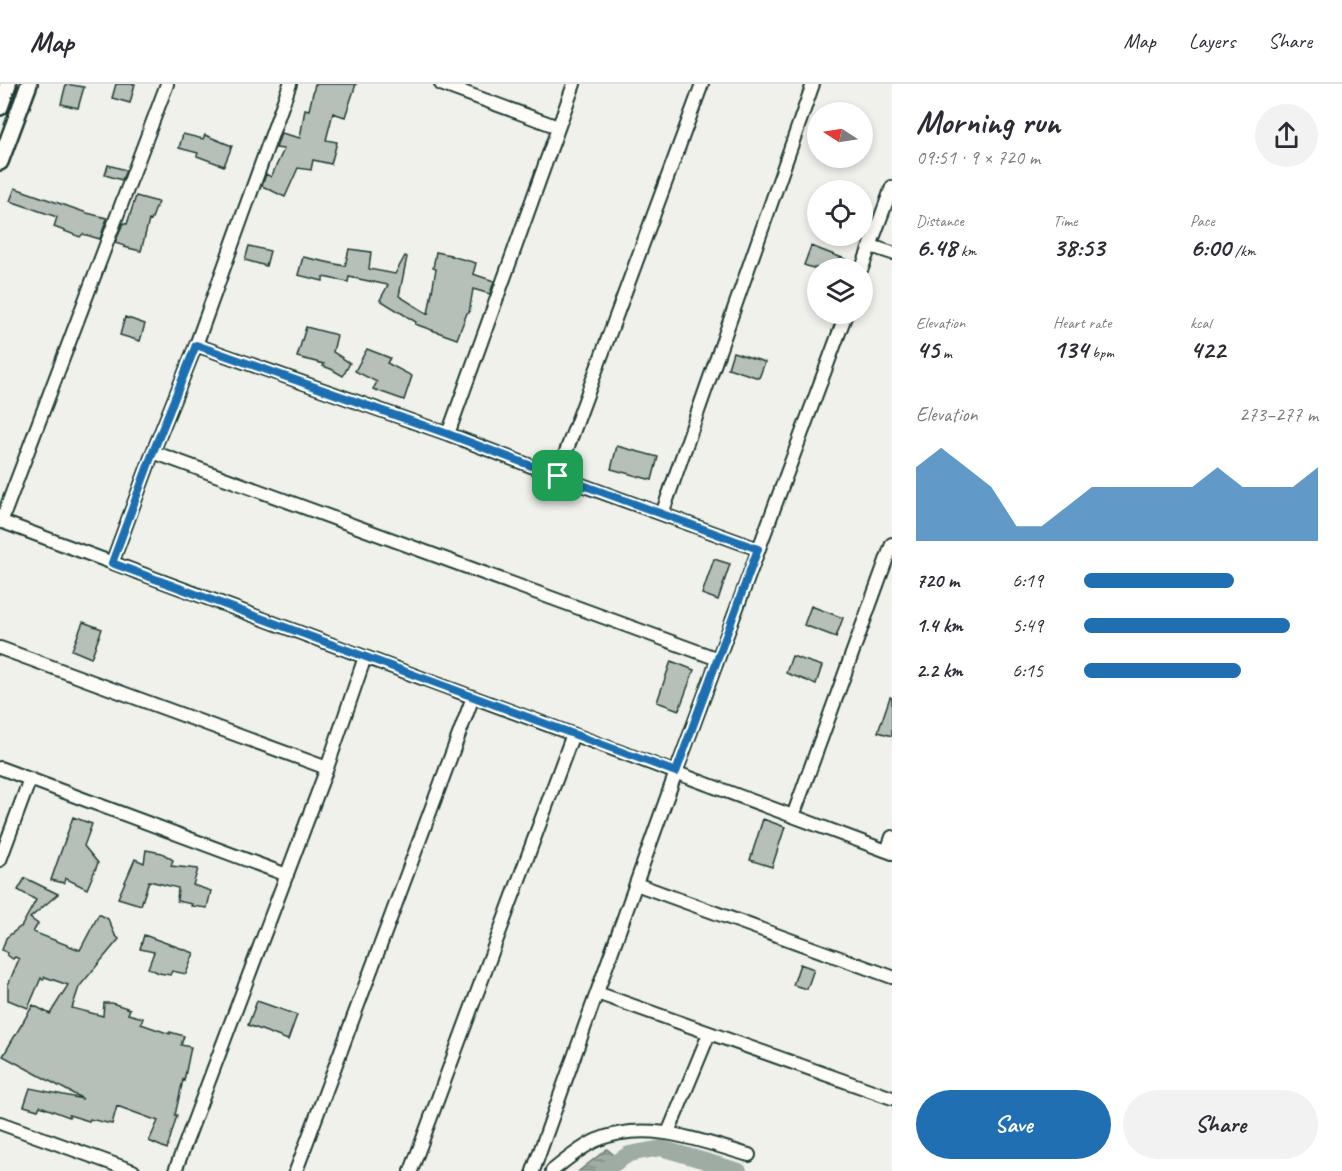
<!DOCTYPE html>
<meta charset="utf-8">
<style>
:root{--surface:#fff;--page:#f2f2f3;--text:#2b2b33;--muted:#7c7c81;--line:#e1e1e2;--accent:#1f6fb2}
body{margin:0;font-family:Caveat,sans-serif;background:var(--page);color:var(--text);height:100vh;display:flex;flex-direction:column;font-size:22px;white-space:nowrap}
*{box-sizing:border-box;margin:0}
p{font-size:20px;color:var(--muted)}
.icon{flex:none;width:33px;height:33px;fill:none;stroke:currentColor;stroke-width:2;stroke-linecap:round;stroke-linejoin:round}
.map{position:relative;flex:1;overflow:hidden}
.side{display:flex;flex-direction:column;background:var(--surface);width:450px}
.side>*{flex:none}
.needle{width:39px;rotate:282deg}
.tools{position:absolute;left:807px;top:18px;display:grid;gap:12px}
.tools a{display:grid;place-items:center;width:66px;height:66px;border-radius:50%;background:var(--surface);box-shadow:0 3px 9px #0003;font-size:30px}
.pin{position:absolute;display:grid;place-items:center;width:51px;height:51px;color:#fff;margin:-26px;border-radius:12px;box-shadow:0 3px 9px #0006}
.round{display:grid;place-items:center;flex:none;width:63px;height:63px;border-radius:32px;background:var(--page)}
.summary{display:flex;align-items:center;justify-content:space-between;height:102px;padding:0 24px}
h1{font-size:33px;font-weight:600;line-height:45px}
.stats{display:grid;grid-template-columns:repeat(3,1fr);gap:9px;height:102px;padding:6px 24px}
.stats div{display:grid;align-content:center}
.stats b{font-size:26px;font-weight:600}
.stats small{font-size:16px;font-weight:400}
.stats p{font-size:16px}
.chart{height:168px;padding:12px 24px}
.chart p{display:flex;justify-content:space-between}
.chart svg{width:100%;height:108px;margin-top:6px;fill:var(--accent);opacity:.7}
.primary-button{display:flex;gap:12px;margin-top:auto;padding:12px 24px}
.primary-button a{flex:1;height:69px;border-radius:36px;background:var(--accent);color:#fff;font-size:24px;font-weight:600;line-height:69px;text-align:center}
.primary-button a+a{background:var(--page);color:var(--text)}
ul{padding:0 24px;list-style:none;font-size:20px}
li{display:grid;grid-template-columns:96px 72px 1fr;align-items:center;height:45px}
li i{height:15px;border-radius:8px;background:var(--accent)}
header{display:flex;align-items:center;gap:36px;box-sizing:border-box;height:84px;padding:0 30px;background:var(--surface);border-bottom:2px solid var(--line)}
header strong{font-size:28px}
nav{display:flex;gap:33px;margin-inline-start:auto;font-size:21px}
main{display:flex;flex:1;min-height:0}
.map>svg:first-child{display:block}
.water{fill:url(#water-rules);stroke:#6c8077;stroke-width:1.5}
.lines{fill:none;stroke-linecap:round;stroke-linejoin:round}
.canal{stroke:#9faca4;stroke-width:16}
.building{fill:#b6bfb8;stroke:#1f3d34;stroke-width:1.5}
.minor-casing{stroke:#1f3d34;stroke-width:16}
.tertiary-casing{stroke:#1f3d34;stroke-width:20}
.minor{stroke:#fdfcf7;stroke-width:12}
.tertiary{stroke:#fdfcf7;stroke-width:15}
.route-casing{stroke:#fff;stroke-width:12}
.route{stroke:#1f6fb2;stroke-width:8}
</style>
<header>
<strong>Map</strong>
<nav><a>Map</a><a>Layers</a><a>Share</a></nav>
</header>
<main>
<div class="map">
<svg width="892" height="1087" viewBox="0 0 892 1087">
<defs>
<pattern id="water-rules" width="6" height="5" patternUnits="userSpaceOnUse" patternTransform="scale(1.5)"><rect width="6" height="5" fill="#9faca4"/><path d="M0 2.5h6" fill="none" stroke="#818d86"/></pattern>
</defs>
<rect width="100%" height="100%" fill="#f0f1eb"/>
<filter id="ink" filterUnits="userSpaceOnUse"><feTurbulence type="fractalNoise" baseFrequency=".0167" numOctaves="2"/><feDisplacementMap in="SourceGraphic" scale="12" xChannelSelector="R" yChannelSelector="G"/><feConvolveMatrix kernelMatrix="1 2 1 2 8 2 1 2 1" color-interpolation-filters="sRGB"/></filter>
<g filter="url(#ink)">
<!-- water -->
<path class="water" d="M 607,1065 L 614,1071 L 617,1084 L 613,1087 L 579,1087 Z"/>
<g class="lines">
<!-- canal -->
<path class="canal" d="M 603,1087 L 629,1070 L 661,1064 L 739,1087"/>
</g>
<!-- building -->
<path class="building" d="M 66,0 L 84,3 L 78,24 L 61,20 Z
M 116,0 L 135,0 L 130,19 L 112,14 Z
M 315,0 L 356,0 L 345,33 L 333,29 L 326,56 L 337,58 L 331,80 L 313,76 L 311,86 L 298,84 L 285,113 L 262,102 L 266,90 L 271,93 L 284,65 L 276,64 L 281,49 L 300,54 L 305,25 L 309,26 Z
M 183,50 L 203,55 L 205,51 L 232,62 L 224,82 L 197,72 L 198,69 L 179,64 Z
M 108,81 L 126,86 L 122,96 L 105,91 Z
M 15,104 L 87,129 L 107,134 L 100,155 L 83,150 L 80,153 L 54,143 L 57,133 L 10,117 Z
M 136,112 L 158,118 L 151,137 L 149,136 L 141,167 L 124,163 L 125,162 L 115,159 L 123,139 L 127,140 Z
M 249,162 L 270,167 L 266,182 L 245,176 Z
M 811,162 L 845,175 L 841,184 L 813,184 L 804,181 Z
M 349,165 L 371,168 L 369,185 L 395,190 L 405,172 L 407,173 L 399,212 L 428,230 L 436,185 L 433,184 L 436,168 L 451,171 L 451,172 L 476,179 L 473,190 L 494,197 L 490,210 L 473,205 L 469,229 L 467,229 L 457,255 L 415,240 L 416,238 L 380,216 L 388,201 L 349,193 L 348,198 L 323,193 L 323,197 L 298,191 L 303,173 L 345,182 Z
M 125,233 L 145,240 L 140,257 L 120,251 Z
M 306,243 L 337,251 L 333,268 L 350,279 L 343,292 L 331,285 L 323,282 L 324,280 L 297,273 Z
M 367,265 L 390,274 L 387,279 L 412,292 L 404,316 L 373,305 L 377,298 L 355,287 Z
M 733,268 L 765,278 L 759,294 L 728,284 Z
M 617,362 L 658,373 L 652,396 L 611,385 Z
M 714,475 L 730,480 L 718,516 L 702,510 Z
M 811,522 L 843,534 L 836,553 L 804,541 Z
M 83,538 L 102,545 L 91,574 L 72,566 Z
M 792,572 L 822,582 L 816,600 L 786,589 Z
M 671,577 L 694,586 L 679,626 L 657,618 Z
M 890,613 L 892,614 L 892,652 L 878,648 Z
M 73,733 L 92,740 L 84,762 L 98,779 L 87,805 L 65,794 L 64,799 L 51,796 Z
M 763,735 L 785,743 L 772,783 L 750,776 Z
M 146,766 L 162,769 L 173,776 L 171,782 L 198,785 L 193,801 L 211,807 L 207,824 L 191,822 L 192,820 L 177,817 L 178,804 L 149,797 L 141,821 L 118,814 L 135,775 L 144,779 Z
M 25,794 L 58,810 L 30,834 L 38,840 L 33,848 L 80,866 L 99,830 L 108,835 L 115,851 L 119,855 L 79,903 L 72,924 L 103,932 L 104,919 L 112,919 L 130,925 L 128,930 L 143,934 L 141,940 L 170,950 L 170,948 L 184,952 L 181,961 L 191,963 L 184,997 L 183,996 L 175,1031 L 177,1031 L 167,1065 L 149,1057 L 158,1037 L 117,1022 L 112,1040 L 90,1035 L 89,1037 L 69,1031 L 69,1033 L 40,1022 L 38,1026 L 24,1022 L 30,1004 L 83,1015 L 3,972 L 33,921 L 50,930 L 68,901 L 45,893 L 43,896 L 41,894 L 28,924 L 8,916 L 8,901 L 19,875 L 15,873 L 13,875 L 7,871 L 8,869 L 2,866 L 6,854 L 20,843 L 21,843 L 36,816 L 18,806 Z
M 144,851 L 194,869 L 186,890 L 172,887 L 170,891 L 159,889 L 148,884 L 154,868 L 140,865 Z
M 800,880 L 814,885 L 807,905 L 793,901 Z
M 257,917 L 297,931 L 288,956 L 248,941 Z"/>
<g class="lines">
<defs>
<path id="minor" d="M 441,0 L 558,43
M 871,162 L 892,169
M 862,184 L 892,103
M 196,261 L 448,350 L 557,392 L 758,465
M 448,350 L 574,0
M 153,368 L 718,575
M 557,392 L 702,0
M 662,430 L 813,0
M 0,437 L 892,769
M 1,438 L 167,0
M 112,479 L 153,368 L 196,261 L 290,0
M 0,564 L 327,684
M 0,684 L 287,791
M 793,732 L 892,460
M 887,767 L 892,753
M 0,776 L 30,695
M 636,800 L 892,893
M 597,909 L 892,1014
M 0,1039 L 133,1087
M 668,1049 L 709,950
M 175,1087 L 327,684 L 365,573
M 296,1087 L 473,613
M 411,1087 L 573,650
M 533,1087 L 676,688 L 846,230
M 552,1087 C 566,1076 581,1063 597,1056 C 648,1035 700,1057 749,1071"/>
<path id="tertiary" d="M 0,23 L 8,0
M 0,78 L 29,0"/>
</defs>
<!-- minor casing -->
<use href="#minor" class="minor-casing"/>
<!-- tertiary casing -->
<use href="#tertiary" class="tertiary-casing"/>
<!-- minor -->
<use href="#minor" class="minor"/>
<!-- tertiary -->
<use href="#tertiary" class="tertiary"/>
</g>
</g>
<g class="lines" filter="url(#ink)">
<defs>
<path id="route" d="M 196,261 L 448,350 L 558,392 L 758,465 L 676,688 L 112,479 L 153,368 Z"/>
</defs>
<!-- route casing -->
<use href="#route" class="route-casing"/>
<!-- route -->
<use href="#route" class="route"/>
</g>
</svg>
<div class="tools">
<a><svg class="needle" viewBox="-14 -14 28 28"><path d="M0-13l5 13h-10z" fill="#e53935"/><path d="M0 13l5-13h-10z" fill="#7c7c81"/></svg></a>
<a><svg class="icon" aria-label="locate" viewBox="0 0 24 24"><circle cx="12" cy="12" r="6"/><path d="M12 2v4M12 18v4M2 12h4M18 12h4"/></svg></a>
<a><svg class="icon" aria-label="layers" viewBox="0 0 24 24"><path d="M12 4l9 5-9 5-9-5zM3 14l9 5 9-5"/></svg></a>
</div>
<div class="pin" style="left:558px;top:392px;background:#1e9e55"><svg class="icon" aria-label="arrive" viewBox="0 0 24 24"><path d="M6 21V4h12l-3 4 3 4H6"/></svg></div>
</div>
<section class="side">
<div class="summary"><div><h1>Morning run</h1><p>09:51 · 9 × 720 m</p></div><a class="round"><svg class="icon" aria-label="share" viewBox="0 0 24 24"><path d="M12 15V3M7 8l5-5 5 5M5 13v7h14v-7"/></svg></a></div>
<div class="stats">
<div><p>Distance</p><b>6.48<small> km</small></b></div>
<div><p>Time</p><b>38:53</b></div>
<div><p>Pace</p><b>6:00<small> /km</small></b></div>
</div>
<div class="stats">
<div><p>Elevation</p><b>45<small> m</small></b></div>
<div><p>Heart rate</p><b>134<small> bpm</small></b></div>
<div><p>kcal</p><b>422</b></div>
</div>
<div class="chart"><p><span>Elevation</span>273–277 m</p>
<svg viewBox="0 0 160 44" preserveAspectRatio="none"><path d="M0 44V14L10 6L20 14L30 22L40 38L50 38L60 30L70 22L80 22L90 22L100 22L110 22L120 14L130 22L140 22L150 22L160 14V44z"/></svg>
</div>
<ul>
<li><b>720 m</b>6:19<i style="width:64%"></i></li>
<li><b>1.4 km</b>5:49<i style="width:88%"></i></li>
<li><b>2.2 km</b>6:15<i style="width:67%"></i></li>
</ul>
<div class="primary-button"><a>Save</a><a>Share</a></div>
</section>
</main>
